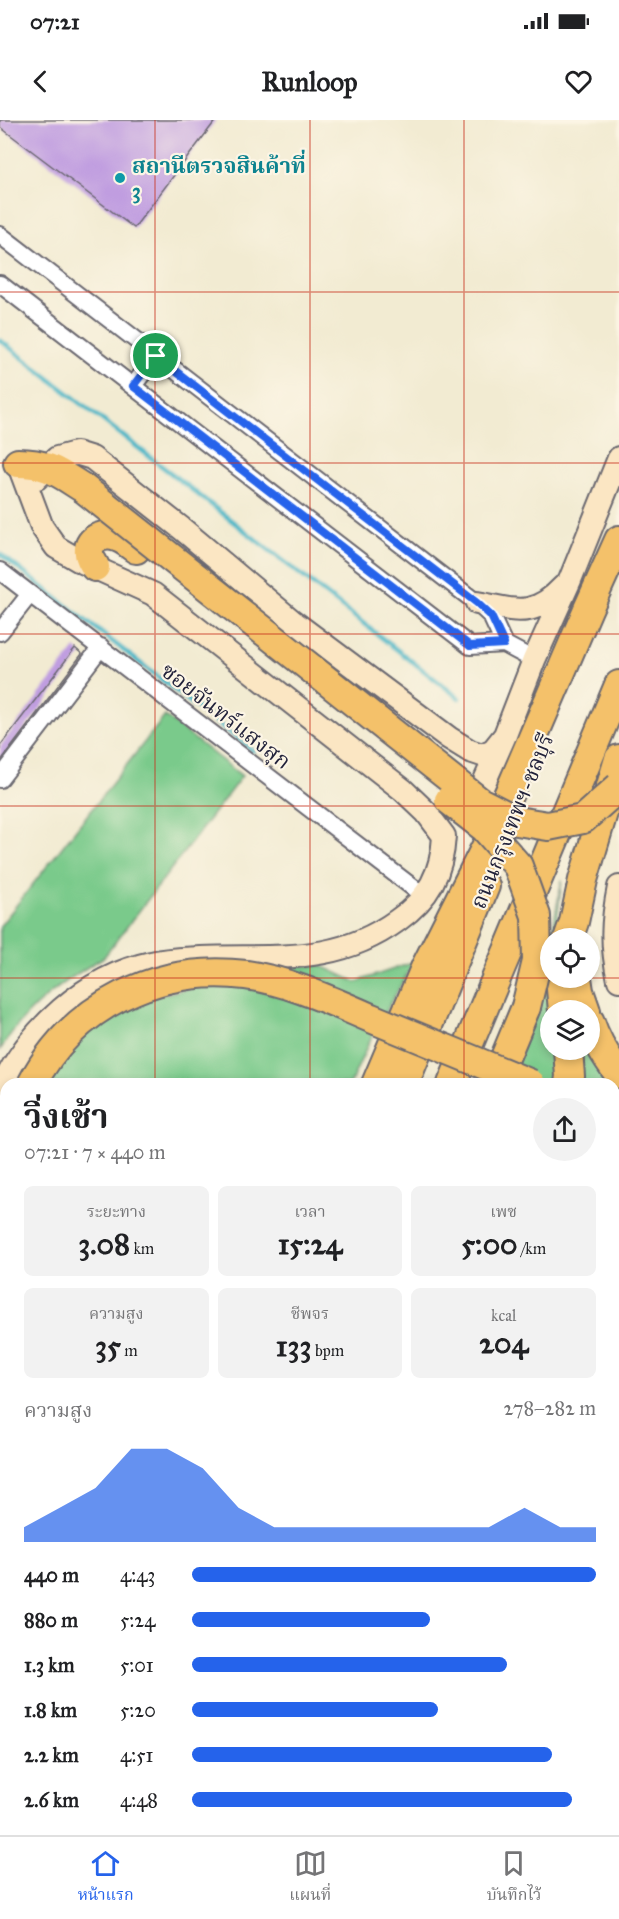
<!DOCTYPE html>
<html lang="th">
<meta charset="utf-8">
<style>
:root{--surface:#fff;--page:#f2f2f2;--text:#202124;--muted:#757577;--line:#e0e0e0;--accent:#2563eb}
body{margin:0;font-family:"IM FELL Great Primer","Noto Serif Thai",serif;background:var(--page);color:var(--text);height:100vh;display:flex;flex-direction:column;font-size:22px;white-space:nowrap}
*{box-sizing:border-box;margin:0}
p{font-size:20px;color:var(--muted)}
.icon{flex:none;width:33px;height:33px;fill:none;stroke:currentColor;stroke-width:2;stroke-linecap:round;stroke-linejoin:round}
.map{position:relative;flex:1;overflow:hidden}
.side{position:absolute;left:0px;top:958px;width:620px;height:758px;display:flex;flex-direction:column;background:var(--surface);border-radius:18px 18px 0 0;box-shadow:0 3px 9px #0003}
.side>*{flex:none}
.buttons{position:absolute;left:540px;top:808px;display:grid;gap:12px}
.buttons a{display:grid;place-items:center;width:60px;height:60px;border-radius:50%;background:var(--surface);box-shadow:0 3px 9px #0003;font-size:30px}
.pin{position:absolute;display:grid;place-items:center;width:51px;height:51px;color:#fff;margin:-26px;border:3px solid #fff;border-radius:50%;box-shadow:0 2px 6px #0007}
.round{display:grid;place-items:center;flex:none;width:63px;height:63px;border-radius:32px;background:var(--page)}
.headline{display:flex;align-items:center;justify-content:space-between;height:102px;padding:0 24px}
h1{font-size:33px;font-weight:700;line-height:45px}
.stats{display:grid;grid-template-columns:repeat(3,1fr);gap:9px;height:102px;padding:6px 24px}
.stats div{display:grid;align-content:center;border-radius:9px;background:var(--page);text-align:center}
.stats b{font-size:30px;font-weight:700}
.stats small{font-size:16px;font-weight:400}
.stats p{font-size:16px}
.chart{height:168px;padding:12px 24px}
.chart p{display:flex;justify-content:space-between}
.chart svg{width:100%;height:108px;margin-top:6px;fill:var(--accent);opacity:.7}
ul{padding:0 24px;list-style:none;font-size:20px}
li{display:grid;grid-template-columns:96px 72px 1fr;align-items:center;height:45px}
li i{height:15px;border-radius:8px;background:var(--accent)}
.status{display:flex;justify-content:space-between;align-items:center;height:42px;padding:0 30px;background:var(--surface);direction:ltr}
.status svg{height:16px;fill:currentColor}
header{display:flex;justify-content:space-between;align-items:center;height:78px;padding:0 24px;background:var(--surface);font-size:27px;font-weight:700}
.menu{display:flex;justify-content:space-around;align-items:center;height:84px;border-top:2px solid var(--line);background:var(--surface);font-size:16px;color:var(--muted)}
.menu a{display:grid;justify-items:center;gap:3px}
.menu .active{color:var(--accent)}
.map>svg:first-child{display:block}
.green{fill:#7aca8b;stroke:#4e7663;stroke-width:1.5}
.water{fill:#4bb7c7;stroke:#366c81;stroke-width:1.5}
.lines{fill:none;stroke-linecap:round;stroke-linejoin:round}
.stream{stroke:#4bb7c7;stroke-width:4.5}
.building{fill:#c09de0}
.minor-casing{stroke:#6b6870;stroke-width:20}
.secondary-casing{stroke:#6b6870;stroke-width:26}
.motorway-casing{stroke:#6b6870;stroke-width:32}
.minor{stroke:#fff;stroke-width:16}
.secondary{stroke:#fbe6c3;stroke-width:22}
.motorway{stroke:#f4c16a;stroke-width:28}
.rail{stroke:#22223b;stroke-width:4.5;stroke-dasharray:9 4.5;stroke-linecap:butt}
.motorway-bridge-casing{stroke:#6b6870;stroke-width:32;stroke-linecap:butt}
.motorway-bridge{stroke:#f4c16a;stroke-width:28}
.route-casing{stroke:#fff;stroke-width:12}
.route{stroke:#2563eb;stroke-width:8}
.grid{fill:none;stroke:#c8321e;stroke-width:1.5;stroke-opacity:0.55}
.culture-dot{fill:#0f9aa8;stroke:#fcf5e5;stroke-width:2}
.labels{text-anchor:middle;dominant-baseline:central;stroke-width:4.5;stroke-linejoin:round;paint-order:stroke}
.culture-label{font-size:22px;font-weight:bold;fill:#0d838f;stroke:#fcf5e5;text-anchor:start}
.street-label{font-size:22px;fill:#22223b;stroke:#fcf5e5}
</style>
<div class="status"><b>07:21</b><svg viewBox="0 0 49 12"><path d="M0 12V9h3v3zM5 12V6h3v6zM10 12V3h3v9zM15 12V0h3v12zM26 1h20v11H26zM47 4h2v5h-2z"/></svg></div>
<header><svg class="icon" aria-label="back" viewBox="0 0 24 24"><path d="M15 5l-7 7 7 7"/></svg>Runloop<svg class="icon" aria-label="heart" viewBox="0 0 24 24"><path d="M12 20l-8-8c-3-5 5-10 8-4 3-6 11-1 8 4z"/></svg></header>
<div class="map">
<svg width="619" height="1715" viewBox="0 0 619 1715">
<rect width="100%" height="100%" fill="#fcf5e5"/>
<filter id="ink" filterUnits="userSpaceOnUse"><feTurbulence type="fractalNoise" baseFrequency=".0167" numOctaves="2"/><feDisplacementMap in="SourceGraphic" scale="12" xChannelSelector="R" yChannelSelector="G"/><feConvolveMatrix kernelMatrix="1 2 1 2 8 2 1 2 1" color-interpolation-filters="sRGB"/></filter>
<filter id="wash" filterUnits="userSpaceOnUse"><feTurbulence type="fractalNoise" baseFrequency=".008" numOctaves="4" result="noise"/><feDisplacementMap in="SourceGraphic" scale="24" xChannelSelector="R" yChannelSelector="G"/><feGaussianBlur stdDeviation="1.35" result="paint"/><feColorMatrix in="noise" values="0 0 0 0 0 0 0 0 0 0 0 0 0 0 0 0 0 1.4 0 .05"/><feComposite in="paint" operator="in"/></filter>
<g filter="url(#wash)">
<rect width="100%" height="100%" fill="#f2ebd2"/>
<!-- green -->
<path class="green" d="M 165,596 L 242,656 L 104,837 C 64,861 25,888 0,930 L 0,806 Z
M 562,760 L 555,819 L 550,819 L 550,930 L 558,930 L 556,964 L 507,964 L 549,826 Z
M 414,842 L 372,916 L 350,964 L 15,964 L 18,958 L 66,897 L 279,847 L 320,845 L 356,862 Z
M 578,930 L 590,930 L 606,955 L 619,968 L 619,1226 L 614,1224 L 614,964 L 580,964 Z
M 6,984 L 6,1139 L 0,1123 L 0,1002 Z
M 614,1260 L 619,1261 L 619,1652 L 614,1659 Z
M 6,1516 L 6,1558 L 0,1566 L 0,1525 Z
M 156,1710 L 204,1710 L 201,1715 L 152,1715 Z
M 308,1710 L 576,1710 L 572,1715 L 304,1715 Z"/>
<!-- water -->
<path class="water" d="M 0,1443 L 6,1448 L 6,1516 L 0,1525 Z
M 204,1710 L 308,1710 L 304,1715 L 201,1715 Z"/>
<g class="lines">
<!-- stream -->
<path class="stream" d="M 0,220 L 459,578
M 0,434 L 253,631"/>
</g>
<g id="blocks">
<!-- building -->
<path class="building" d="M 0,0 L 216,0 L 134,108 L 0,7 Z
M 75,528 L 82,534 L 0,642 L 0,626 Z"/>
</g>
</g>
<g filter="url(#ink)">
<use href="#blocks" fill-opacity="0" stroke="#6b6870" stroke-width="1.5"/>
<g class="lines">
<defs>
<path id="minor" d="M 0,115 L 477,483 L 491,496 L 504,524 L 534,540
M 0,164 L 470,526 L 504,524
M 133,266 L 156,236
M 0,451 L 424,776
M 0,512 L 30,474
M 0,659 L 101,527"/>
<path id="secondary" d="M 37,358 L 57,338 L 76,333 L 92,338 L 181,408 L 291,500 L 449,618 L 470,631 L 482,635 L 493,630 L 505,615
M 477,483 C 515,490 533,499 563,467
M 462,690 L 483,665 L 505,615 L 534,540 L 570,460 L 619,338
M 619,767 C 612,802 611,824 619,860
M 0,971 C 27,911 85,857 151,843 C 167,839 184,839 201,838 C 274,835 335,846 398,800 C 429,778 442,753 444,716 L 426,692 L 403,670 L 153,474 L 80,441 L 56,427 L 42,407 L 18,343
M 0,1164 L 6,1176
M 614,1234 L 619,1235
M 0,1608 L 6,1600
M 121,1715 L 125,1710"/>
<path id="motorway" d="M 18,343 C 48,343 59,353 83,368
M 95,447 C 93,442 89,438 89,433 C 87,417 107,412 119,418 C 125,420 130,425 136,429
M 568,819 L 574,802 L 583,760 L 619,639
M 560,858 L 563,891
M 577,858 L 579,871 L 586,891
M 590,902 C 596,921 607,938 619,954
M 568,930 L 570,956 L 569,964
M 376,964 L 426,846 L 486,727 L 588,489 L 619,420
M 404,964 L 485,766
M 452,964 L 619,565
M 494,964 L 526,887
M 614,999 L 619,1001
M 614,1146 L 619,1148
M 614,1181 L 619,1182
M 0,1654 L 6,1646
M 0,1698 L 6,1689
M 45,1715 L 48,1710
M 85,1715 L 89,1710"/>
</defs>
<!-- minor casing -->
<use href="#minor" class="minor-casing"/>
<!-- secondary casing -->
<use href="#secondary" class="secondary-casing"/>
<!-- motorway casing -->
<use href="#motorway" class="motorway-casing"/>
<!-- minor -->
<use href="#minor" class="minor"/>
<!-- secondary -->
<use href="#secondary" class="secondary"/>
<!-- motorway -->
<use href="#motorway" class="motorway"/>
<!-- rail -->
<path class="rail" d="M 614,1677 L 619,1669
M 614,1694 L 619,1686
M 614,1708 L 619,1700
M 586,1715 L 590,1710
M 598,1715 L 602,1710"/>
<defs>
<path id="motorway-bridge" d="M 83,368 L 480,682 L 517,701 L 548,706 L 583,699 L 619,667
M 449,680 L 485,708 L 518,746 L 536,796 L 537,841 L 526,887
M 32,964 C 73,885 158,844 246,855 C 289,861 331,881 371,898 C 424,920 478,942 531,964"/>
</defs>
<!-- motorway-bridge casing -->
<use href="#motorway-bridge" class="motorway-bridge-casing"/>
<!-- motorway-bridge -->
<use href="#motorway-bridge" class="motorway-bridge"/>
</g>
</g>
<g class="lines" filter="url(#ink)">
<defs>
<path id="route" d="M 156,236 L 477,483 L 491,496 L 504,524 L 470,526 L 133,266 Z"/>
</defs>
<!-- route casing -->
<use href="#route" class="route-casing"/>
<!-- route -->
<use href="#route" class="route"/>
</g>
<!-- grid -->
<path class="grid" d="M 155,0 L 155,964M 310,0 L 310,964M 464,0 L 464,964M 0,172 L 619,172M 0,343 L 619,343M 0,514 L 619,514M 0,686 L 619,686M 0,858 L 550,858M 590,858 L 619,858M 0,1029 L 6,1029M 614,1029 L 619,1029M 0,1200 L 6,1200M 614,1200 L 619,1200M 0,1372 L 6,1372M 614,1372 L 619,1372M 0,1544 L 6,1544M 614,1544 L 619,1544M 155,1710 L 155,1715M 310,1710 L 310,1715M 464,1710 L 464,1715"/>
<!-- markers -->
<circle class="culture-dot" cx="120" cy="58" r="6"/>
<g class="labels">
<!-- culture labels -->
<g class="culture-label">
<text x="132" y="45">สถานีตรวจสินค้าที่<tspan x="132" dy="25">3</tspan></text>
</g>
<!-- street labels -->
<g class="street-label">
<text transform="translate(226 596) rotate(38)">ซอยจันทร์แสงสุก</text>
<text transform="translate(512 701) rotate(-68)">ถนนกรุงเทพฯ-ชลบุรี</text>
</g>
</g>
</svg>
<div class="buttons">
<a><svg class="icon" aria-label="locate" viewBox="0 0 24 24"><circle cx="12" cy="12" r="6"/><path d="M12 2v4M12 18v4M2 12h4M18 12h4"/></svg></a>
<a><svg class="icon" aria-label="layers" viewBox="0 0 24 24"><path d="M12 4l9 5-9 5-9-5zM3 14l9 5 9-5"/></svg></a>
</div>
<div class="pin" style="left:156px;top:236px;background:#1e9e55"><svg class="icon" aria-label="arrive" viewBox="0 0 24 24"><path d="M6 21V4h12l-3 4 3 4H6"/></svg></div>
<section class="side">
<div class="headline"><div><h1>วิ่งเช้า</h1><p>07:21 · 7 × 440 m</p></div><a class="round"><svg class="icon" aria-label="share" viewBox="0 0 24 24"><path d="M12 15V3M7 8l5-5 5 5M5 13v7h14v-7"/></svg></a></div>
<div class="stats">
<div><p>ระยะทาง</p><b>3.08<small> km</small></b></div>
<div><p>เวลา</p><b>15:24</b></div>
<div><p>เพซ</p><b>5:00<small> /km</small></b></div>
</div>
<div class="stats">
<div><p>ความสูง</p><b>35<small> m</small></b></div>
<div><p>ชีพจร</p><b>133<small> bpm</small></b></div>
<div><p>kcal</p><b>204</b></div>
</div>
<div class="chart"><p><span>ความสูง</span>278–282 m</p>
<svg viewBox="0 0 160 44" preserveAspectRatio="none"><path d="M0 44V38L10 30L20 22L30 6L40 6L50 14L60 30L70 38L80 38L90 38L100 38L110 38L120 38L130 38L140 30L150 38L160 38V44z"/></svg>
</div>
<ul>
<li><b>440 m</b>4:43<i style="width:100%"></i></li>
<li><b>880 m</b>5:24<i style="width:59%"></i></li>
<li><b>1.3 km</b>5:01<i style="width:78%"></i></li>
<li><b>1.8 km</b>5:20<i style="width:61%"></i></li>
<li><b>2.2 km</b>4:51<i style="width:89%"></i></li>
<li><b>2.6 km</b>4:48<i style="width:94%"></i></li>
</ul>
</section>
</div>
<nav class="menu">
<a class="active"><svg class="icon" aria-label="home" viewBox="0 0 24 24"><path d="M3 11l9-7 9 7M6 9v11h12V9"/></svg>หน้าแรก</a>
<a><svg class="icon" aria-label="map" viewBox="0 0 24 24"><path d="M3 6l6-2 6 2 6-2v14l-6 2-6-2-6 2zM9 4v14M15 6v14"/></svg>แผนที่</a>
<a><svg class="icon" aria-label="saved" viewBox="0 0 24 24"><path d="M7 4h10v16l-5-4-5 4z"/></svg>บันทึกไว้</a>
</nav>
